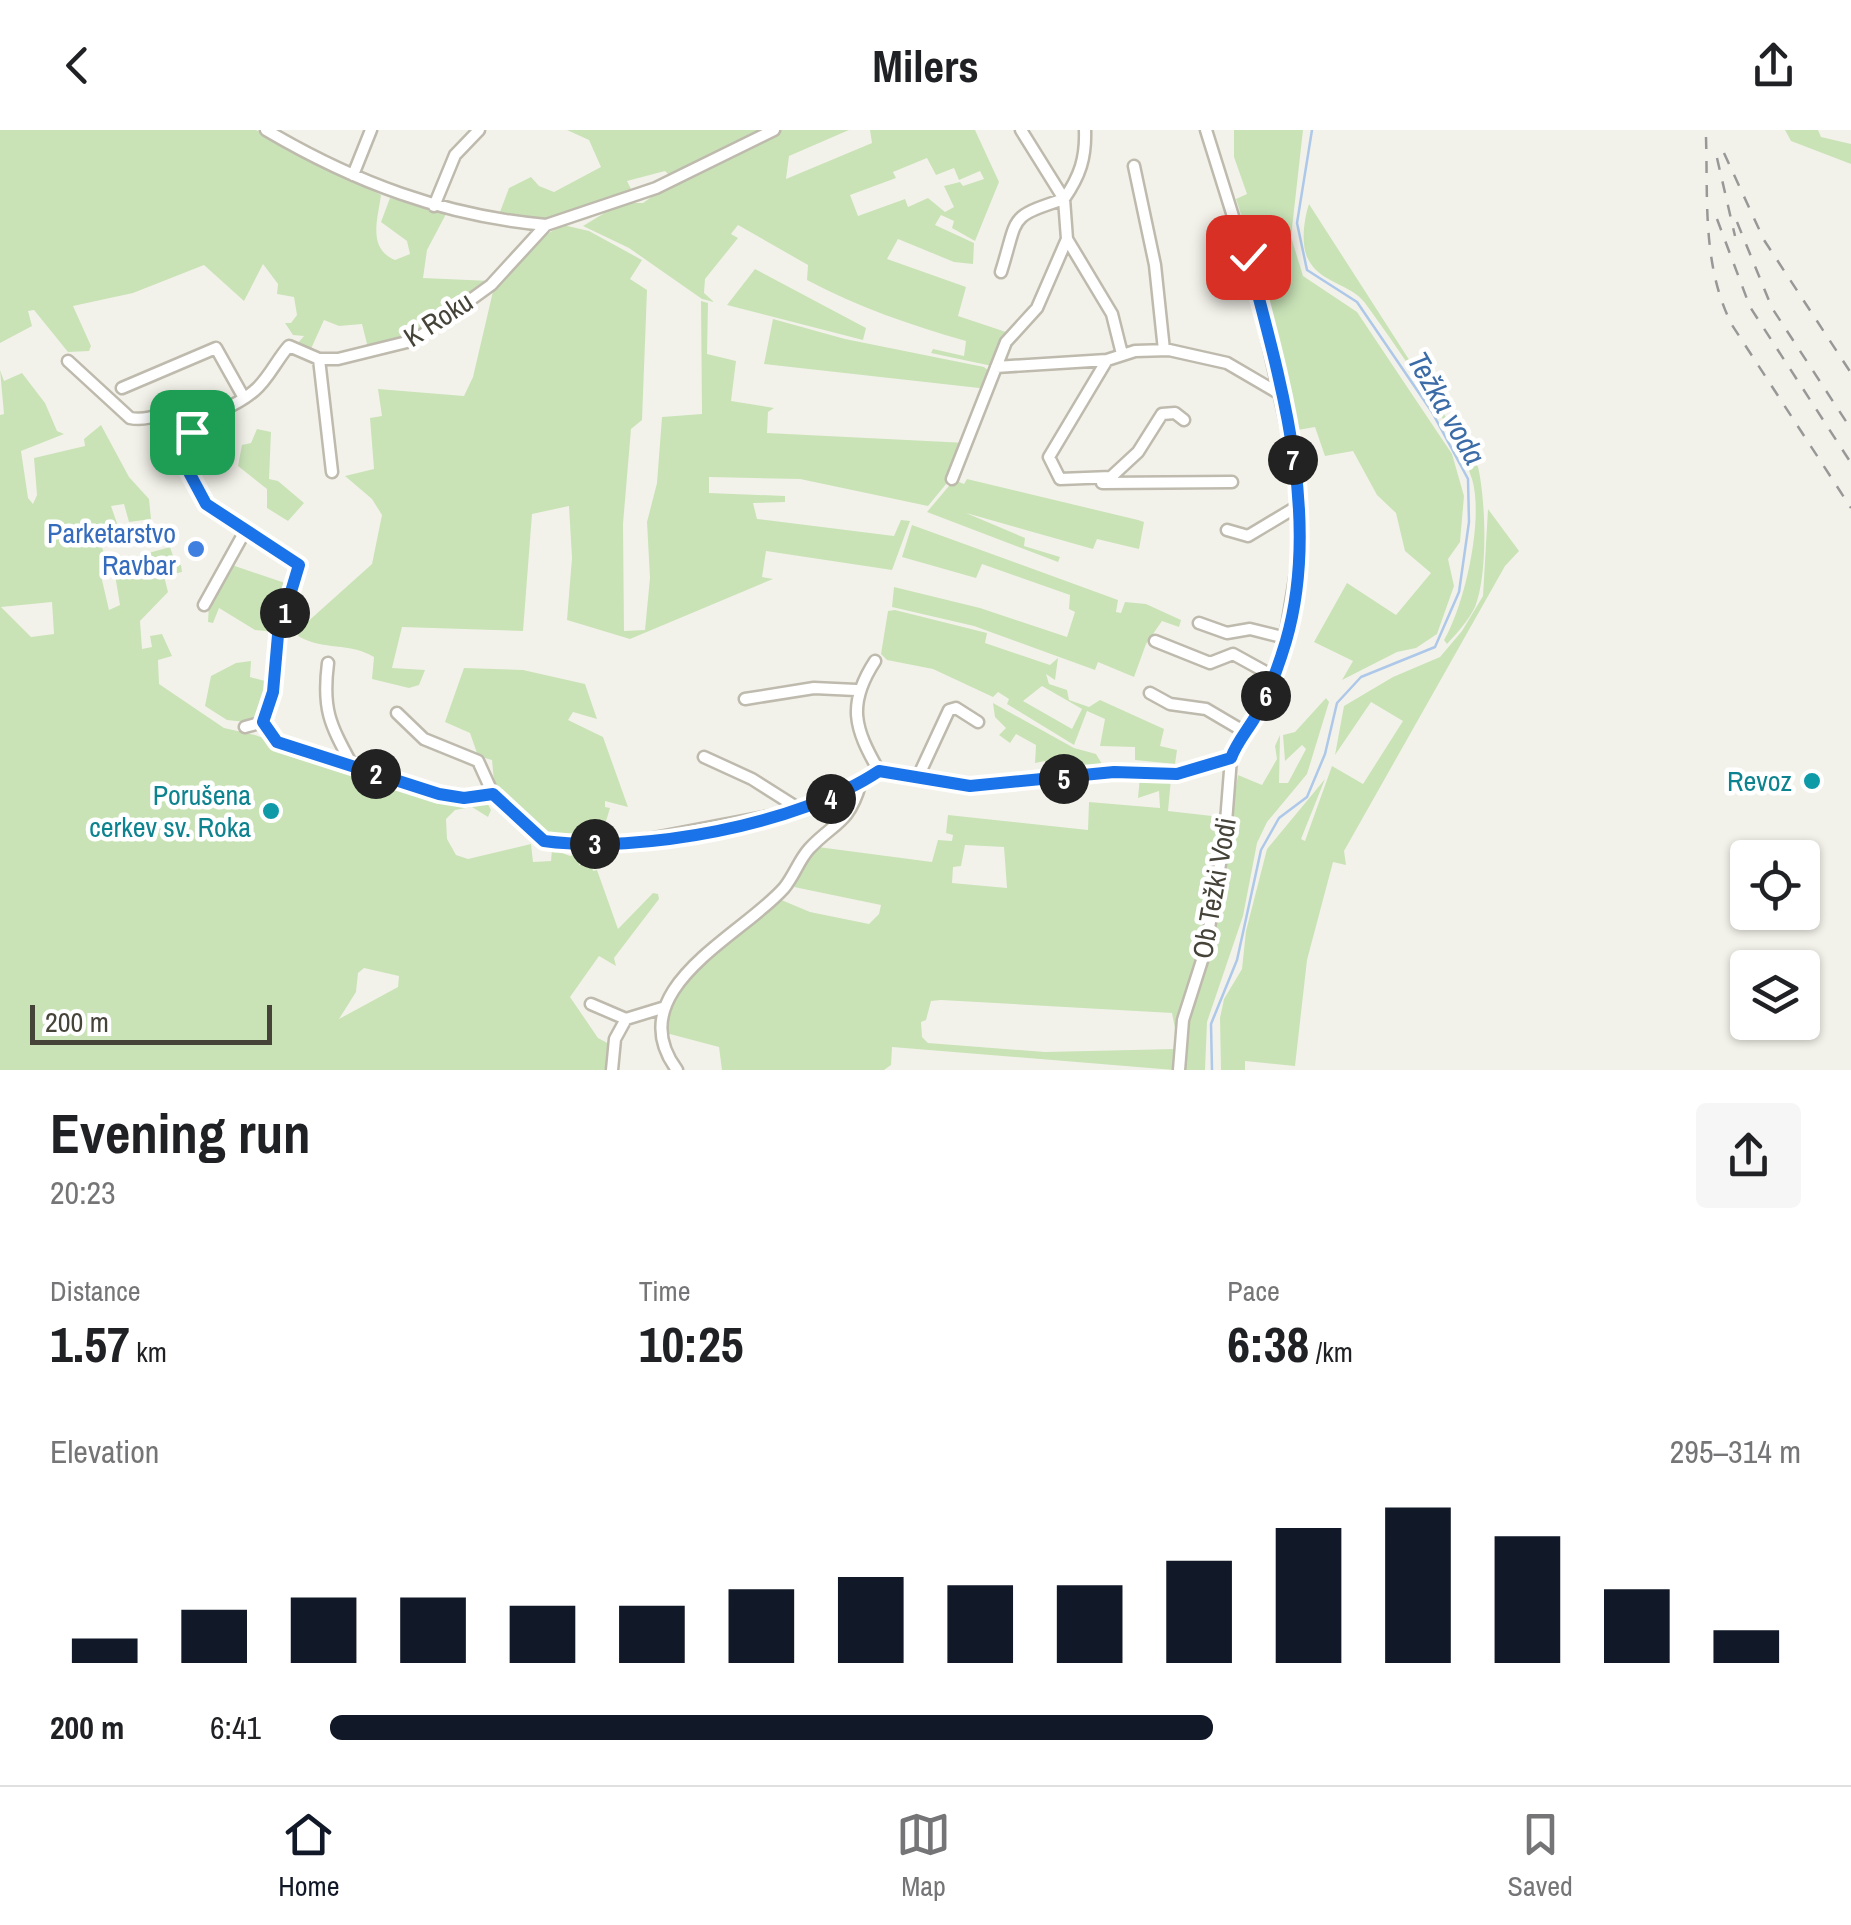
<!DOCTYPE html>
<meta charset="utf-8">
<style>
:root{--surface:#fff;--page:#f6f6f6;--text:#202124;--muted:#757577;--line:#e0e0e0;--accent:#111827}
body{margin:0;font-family:"Archivo Narrow",sans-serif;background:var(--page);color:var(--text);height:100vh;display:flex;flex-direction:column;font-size:38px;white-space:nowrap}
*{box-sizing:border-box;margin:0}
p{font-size:32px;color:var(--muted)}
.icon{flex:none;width:55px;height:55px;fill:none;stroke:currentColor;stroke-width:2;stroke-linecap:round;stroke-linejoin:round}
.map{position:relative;height:940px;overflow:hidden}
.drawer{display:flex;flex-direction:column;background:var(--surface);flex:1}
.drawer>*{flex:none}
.controls{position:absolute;left:1730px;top:710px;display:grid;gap:20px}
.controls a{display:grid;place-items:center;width:90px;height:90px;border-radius:10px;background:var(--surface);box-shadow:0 2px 8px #0004;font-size:50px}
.scale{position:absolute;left:30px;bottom:25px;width:242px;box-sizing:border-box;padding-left:10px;border:5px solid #464339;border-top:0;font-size:28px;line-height:35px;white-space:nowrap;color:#464339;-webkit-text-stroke:8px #fff;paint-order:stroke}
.pin{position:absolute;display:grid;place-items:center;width:85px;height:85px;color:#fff;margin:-42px;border-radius:20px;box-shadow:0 5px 15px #0006}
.km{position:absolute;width:50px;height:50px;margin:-25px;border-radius:50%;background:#222;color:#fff;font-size:28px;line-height:50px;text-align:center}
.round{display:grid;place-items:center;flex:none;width:105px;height:105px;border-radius:10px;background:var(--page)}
.head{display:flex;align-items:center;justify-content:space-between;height:170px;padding:0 50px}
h1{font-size:55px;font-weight:800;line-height:75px}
.metrics{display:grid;grid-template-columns:repeat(3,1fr);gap:15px;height:170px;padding:10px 50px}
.metrics div{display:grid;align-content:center}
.metrics b{font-size:50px;font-weight:800}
.metrics small{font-size:28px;font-weight:400}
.metrics p{font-size:28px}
.chart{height:280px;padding:20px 50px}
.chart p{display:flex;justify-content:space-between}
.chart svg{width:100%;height:180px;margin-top:10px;stroke:var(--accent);stroke-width:6}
ul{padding:0 50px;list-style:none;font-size:32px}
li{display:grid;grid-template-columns:160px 120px 1fr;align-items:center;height:75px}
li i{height:25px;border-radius:12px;background:var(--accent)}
header{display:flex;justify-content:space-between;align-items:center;height:130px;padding:0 50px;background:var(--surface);font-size:45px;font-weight:800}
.tab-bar{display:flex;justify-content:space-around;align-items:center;height:140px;border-top:2px solid var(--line);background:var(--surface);font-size:28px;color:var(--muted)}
.tab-bar a{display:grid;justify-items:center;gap:5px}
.tab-bar .current{color:var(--accent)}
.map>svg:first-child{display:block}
.green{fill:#c9e3b7;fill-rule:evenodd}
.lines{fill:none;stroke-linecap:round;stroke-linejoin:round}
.stream{stroke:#adc8e9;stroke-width:2.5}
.minor-casing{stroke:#bebaad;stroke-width:15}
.minor{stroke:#fff;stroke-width:10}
.rail{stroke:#989898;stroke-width:2.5;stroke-dasharray:12 12;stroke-linecap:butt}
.route-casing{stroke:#fff;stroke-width:20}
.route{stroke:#1a73e8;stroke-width:12}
.shop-dot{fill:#3f7fe0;stroke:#fff;stroke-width:4}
.culture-dot{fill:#0f9aa8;stroke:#fff;stroke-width:4}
.labels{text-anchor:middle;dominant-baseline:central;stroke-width:9;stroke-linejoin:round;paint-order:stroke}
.street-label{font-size:28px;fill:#464339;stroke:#fff}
.shop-label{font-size:28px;fill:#366cbe;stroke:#fff;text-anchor:end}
.culture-label{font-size:28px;fill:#0d838f;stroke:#fff;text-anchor:end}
.water-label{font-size:30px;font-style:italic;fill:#3c6ca8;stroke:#fff}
</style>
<header><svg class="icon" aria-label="back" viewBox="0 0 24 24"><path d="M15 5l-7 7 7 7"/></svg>Milers<svg class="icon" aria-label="share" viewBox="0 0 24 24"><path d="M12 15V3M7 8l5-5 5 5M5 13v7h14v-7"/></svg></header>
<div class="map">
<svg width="1851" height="940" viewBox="0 0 1851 940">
<rect width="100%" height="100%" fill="#f3f2ea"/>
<!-- green -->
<path class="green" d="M 0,0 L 256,0 L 381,65 C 378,89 367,118 395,130 L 410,124 L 407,111 L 381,92 L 390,68 L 446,84 L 427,120 L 423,148 L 491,151 L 409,210 L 369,222 L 362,194 L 339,196 L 324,190 L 310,221 L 297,214 L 304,206 L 293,205 L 285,193 L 291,193 L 297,185 L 294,167 L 277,164 L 278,154 L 263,134 L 244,171 L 204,135 L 133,163 L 73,176 L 91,216 L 89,221 L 68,222 L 34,180 L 28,181 L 32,196 L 0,213 Z
M 567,0 L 763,0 L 669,45 L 665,41 L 627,51 L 631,59 L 549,91 L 500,82 L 509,58 L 531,47 L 539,56 L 554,62 L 601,37 L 589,10 Z
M 780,0 L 849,0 L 789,26 L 786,49 L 872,13 L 870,0 L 975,0 L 999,52 L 975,111 L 952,98 L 954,91 L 941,85 L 935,95 L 974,113 L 973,134 L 954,132 L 898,109 L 887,129 L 966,157 L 958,186 L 1009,203 L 992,236 L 931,223 L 933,219 L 964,226 L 966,211 C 910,195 858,177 807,150 L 808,135 L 738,95 L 731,104 L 738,108 L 705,149 L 704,163 L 714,172 L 702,169 L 629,118 L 583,96 L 621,73 L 643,73 L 667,56 ZM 927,28 L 936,45 L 954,38 L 959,50 L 980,41 L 984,49 L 963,56 L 960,52 L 944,56 L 954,77 L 945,82 L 928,68 L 908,77 L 905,69 L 858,86 L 850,65 L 896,48 L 893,42 Z
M 1234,0 L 1303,0 L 1291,107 L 1303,146 L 1357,182 L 1452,324 L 1464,366 L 1460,412 L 1448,429 L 1454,456 L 1437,504 L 1416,518 L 1397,522 L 1342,550 L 1353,531 L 1314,512 L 1347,453 L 1396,485 L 1431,443 L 1405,421 L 1396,383 L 1377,365 L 1353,321 L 1325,326 L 1315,297 L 1292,301 L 1259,139 L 1236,69 L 1247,64 L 1234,27 Z
M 1785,0 L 1818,0 L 1821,7 L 1851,14 L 1851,34 L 1791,11 Z
M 1309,74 L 1478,337 C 1486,371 1488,445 1475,477 C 1469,490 1457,503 1447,514 L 1444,510 C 1465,474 1484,389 1472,349 C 1459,304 1394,213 1365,173 C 1350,153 1318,153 1307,127 C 1301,112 1304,89 1309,74 Z
M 563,95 L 589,101 L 642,130 L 630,149 L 647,160 L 642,290 L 631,299 L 623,394 L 624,501 L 645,500 L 650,448 L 647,392 L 657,353 L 662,287 L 702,284 L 701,171 L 708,173 L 707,224 L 736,231 L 731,271 L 774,278 L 768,282 L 767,303 L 967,313 L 951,348 L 928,376 L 800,349 L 709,347 L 709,363 L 785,366 L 785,372 L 753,373 L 757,389 L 894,406 L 901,390 L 910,391 L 892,440 L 766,421 L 762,447 L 773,449 L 630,509 L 567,490 L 572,428 L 569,376 L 532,384 L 523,501 L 402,497 L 392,538 L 425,540 L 419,555 L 409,558 L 372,549 L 374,527 C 350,512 323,521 298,506 L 304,495 L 372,434 L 382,385 L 372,369 L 345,346 L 374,339 L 370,288 L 382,286 L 378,259 L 464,266 L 473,247 L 494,157 L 538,109 Z
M 755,139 L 866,198 L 863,210 L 727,175 Z
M 773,189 L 845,209 L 984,237 L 990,242 L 988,259 L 764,234 Z
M 0,240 L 4,251 L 22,243 L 45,273 L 57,301 L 64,304 L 21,321 L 28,368 L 33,374 L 37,365 L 34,328 L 85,316 L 84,309 L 101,295 L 129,347 L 149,369 L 151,389 L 129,392 L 124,374 L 111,376 L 120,402 L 99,409 L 108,434 L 102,450 L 109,480 L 120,475 L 113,433 L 170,417 L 176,435 L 181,435 L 182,442 L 164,446 L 168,462 L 140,491 L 142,519 L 152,517 L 150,506 L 162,504 L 172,526 L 158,530 L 159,554 L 224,598 L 255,605 L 425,666 L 485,669 L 491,680 L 488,687 L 472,677 L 455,680 L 446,689 L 447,709 L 456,725 L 468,729 L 531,714 L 533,732 L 551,731 L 552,719 L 570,726 L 579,723 L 579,735 L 592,734 L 593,741 L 597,740 L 618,799 L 653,763 L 658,764 L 659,769 L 614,828 L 616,836 L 599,826 L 570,867 L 598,908 L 611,915 L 610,940 L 0,940 L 0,285 L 4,284 ZM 52,472 L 54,504 L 31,507 L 1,477 ZM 364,838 L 399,846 L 398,857 L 339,889 L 356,862 L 358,843 Z
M 257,299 L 271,302 L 269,349 L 278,351 L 304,373 L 288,391 L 267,378 L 267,359 L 238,336 L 242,315 L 251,313 Z
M 967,349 L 1138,390 L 1144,392 L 1139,419 L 1097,409 L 1093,419 L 966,383 L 1025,408 L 1024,416 L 1060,427 L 1058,432 L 927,382 L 954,350 L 964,354 Z
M 1488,379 L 1519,421 L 1505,436 L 1344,721 L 1346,735 L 1333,732 L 1307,830 L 1295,936 L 1245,931 L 1245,940 L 1221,940 L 1220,888 L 1224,869 L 1242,839 L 1246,801 L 1267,719 L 1325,649 L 1301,709 L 1305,711 L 1332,636 L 1363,654 L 1403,591 L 1371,572 L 1335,625 L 1344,576 L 1393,547 L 1440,527 L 1462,501 L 1483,466 Z
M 912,395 L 1118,470 L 1116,482 L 1121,483 L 1125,472 L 1146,474 L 1181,490 L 1179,497 L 1162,491 L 1146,514 L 1134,547 L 1098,532 L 1095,540 L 974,496 L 892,477 L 894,457 L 980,478 L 1067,507 L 1075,482 L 1069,479 L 1070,465 L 982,434 L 976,448 L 902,427 Z
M 229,434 L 291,455 L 273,478 L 281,481 L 275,502 L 255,500 L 219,478 L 213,493 L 208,492 L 209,474 Z
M 895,480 L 987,503 L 985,513 L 1050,535 L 1058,528 L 1055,550 L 1046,544 L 1049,554 L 1067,560 L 1069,570 L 1089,577 L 1100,570 L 1164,599 L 1160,616 L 1177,620 L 1175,634 L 1135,630 L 1135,617 L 1100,616 L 1105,589 L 1087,581 L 1074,615 L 1007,574 L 1009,569 L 998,562 L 993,567 L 933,539 L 887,530 L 881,524 L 888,481 ZM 1042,556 L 1082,579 L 1072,599 L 1023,571 Z
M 251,531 L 250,547 L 272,553 L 255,593 L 227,590 L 205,576 L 211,546 L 236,533 Z
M 464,538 L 523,540 L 585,554 L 597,589 L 573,582 L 568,590 L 603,607 L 628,677 L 605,671 L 605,677 L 610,678 L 600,711 L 538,703 L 495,663 L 492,630 L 478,626 L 470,603 L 445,592 Z
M 1326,568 L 1329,572 L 1307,644 L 1267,692 L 1257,713 L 1243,786 L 1207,892 L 1205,940 L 1183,940 L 1185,896 L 1205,833 L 1238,645 L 1262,655 L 1277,629 L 1275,616 L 1280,605 L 1279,653 L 1288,653 L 1306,619 L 1302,615 L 1285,631 L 1283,605 L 1295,602 Z
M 993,573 L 1074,618 L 1096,624 L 1105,639 L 1057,646 L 1050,643 L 1045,631 L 1035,633 L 1036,615 L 1016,604 L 1010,613 L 999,605 L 1006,598 L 995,587 Z
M 1140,646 L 1171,649 L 1168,681 L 1221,687 L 1201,812 L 1176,904 L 1172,883 L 941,870 L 931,871 L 926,890 L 921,892 L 922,907 L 928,913 L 1045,922 L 1175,919 L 1174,940 L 892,917 L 891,935 L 884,940 L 722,940 L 719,917 L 666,903 C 667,842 735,802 779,769 L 810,782 L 869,794 L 879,784 L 881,775 L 794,757 L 807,727 L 818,717 L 932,732 L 938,710 L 952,711 L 953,705 L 946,703 L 948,685 L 1088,700 L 1089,672 L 1160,678 L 1159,661 L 1138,668 ZM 965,715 L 1004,717 L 1007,758 L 952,753 L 953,737 L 961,736 Z"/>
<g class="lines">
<!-- stream -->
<path class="stream" d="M 1212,940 L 1211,894 L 1237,830 L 1261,720 L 1279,688 L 1307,667 L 1325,624 L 1337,573 L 1361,547 L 1435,517 L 1459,462 L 1469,392 L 1468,349 L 1432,282 L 1357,172 L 1307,140 L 1297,93 L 1312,0"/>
<defs>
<path id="minor" d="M 1134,36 L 1155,135 L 1164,220
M 353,45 L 371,0
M 434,76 L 455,25 L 479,0
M 546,95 L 656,58 L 774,0
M 1067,109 L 1112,184 L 1122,224
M 1001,142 C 1019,85 1007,88 1064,69 C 1080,46 1086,28 1085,0
M 319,229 L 332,342
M 1107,230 L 1049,327 L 1060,349 L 1111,347 L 1138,322 L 1162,284 L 1175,283 L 1184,290
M 68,231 L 130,288 C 161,294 181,264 214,279
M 996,237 L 1107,230 L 1135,221 L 1169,220 L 1227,233 L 1280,264
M 122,258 L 216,218 L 244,268
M 952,349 L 1006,212 L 1037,178 L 1067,109 L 1064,69 L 1021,0
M 1102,353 L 1232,352
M 1227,400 L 1248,406 L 1298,376
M 204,475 L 244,403
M 1199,493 L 1227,503 L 1250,499 L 1286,508
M 1155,511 L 1210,533 L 1233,524 L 1273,546
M 875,531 C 847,574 854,598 879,641 L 971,656 L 1114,642 L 1177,645 L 1231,628
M 328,533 C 322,580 330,594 352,635
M 1150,563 L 1170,574 L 1206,579 L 1245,602
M 745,569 L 814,558 L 856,560
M 397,583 L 424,609 L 478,631 L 493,664
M 263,592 L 277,612 L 439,665 L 463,668 L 493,664
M 245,597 L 263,592 L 275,550 L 278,505 L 299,435 L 206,374 L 183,331 C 197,273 219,291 254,261 C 268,250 277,229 289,216 L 319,229 L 338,229 L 415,210 L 491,155 L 546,95 C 444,86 354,52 266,0
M 704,627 L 752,649 L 801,680
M 917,649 L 949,580 L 956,578 L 978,592
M 493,664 L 544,711 L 617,715 L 801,680 L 860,655 L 879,641
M 591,874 L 626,889 L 662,878
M 612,940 L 615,909 L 626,889
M 677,940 C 618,860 742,806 784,758 C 794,746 799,730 809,719 C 833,693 849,694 860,655
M 1179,940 L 1183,890 L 1205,821 L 1225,705 L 1231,628 L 1267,563 L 1284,515 L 1301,413 L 1291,316 L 1257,163 L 1206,0"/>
</defs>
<!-- minor casing -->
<use href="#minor" class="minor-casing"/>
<!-- minor -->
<use href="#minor" class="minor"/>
<!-- rail -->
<path class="rail" d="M 1706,7 C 1708,70 1702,136 1732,195 L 1851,378
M 1724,23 L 1764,110 L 1851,243
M 1717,28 L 1735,106
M 1717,89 L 1750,177 L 1851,333
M 1737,92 L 1772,178 L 1851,299"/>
</g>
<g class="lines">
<defs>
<path id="route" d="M 192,302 L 183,331 L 206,374 L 299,435 L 278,505 L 273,562 L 263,592 L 277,612 L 439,664 L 464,668 L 493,664 L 544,711 C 640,724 798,695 879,641 L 970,656 L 1114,642 L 1177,644 L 1231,628 C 1236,614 1246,602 1254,589 C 1268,565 1278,538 1286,511 C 1322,387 1280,249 1248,127"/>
</defs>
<!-- route casing -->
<use href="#route" class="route-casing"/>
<!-- route -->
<use href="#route" class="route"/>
</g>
<!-- markers -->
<circle class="shop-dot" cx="196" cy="419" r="10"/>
<g class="culture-dot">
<circle cx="1812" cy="651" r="10"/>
<circle cx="271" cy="681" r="10"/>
</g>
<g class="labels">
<!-- street labels -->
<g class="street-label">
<text transform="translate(438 189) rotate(-33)">K Roku</text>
<text transform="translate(1214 758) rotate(-80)">Ob Težki Vodi</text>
</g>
<!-- shop labels -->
<g class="shop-label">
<text x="176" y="403">Parketarstvo<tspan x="176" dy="32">Ravbar</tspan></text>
</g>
<!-- culture labels -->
<g class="culture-label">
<text x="1792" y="651">Revoz</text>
<text x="251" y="665">Porušena<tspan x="251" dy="32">cerkev sv. Roka</tspan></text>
</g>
<!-- water labels -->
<g class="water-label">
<text transform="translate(1447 278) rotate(60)">Težka voda</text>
</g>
</g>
</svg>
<div class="controls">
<a><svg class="icon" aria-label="locate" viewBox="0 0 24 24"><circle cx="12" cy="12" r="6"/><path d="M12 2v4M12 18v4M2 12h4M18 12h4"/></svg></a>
<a><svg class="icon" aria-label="layers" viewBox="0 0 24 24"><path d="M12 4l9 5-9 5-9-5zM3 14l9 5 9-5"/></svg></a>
</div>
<div class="scale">200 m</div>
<div class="pin" style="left:192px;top:302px;background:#1e9e55"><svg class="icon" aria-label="arrive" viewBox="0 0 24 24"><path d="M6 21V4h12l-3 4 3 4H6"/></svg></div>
<div class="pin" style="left:1248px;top:127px;background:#d93025"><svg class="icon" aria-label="check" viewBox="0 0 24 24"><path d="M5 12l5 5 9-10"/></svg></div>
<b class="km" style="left:285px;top:483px">1</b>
<b class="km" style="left:376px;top:644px">2</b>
<b class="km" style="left:595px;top:714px">3</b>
<b class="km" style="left:831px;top:669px">4</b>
<b class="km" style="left:1064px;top:649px">5</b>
<b class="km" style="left:1266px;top:566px">6</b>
<b class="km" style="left:1293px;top:330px">7</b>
</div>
<section class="drawer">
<div class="head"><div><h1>Evening run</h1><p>20:23</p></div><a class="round"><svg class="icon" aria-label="share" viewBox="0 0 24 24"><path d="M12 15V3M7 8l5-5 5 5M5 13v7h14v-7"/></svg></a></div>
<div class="metrics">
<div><p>Distance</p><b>1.57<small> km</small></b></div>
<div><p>Time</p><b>10:25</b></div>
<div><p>Pace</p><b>6:38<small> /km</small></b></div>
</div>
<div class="chart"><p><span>Elevation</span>295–314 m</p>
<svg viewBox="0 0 160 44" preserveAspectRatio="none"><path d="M5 44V38M15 44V31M25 44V28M35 44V28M45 44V30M55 44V30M65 44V26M75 44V23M85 44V25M95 44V25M105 44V19M115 44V11M125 44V6M135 44V13M145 44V26M155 44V36"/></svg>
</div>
<ul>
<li><b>200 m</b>6:41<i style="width:60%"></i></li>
</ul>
</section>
<nav class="tab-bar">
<a class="current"><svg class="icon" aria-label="home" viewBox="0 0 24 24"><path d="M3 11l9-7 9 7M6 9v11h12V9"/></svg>Home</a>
<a><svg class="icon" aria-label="map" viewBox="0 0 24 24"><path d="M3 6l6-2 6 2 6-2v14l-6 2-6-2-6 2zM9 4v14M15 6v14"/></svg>Map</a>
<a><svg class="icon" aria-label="saved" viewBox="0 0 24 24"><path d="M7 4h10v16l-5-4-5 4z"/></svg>Saved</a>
</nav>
